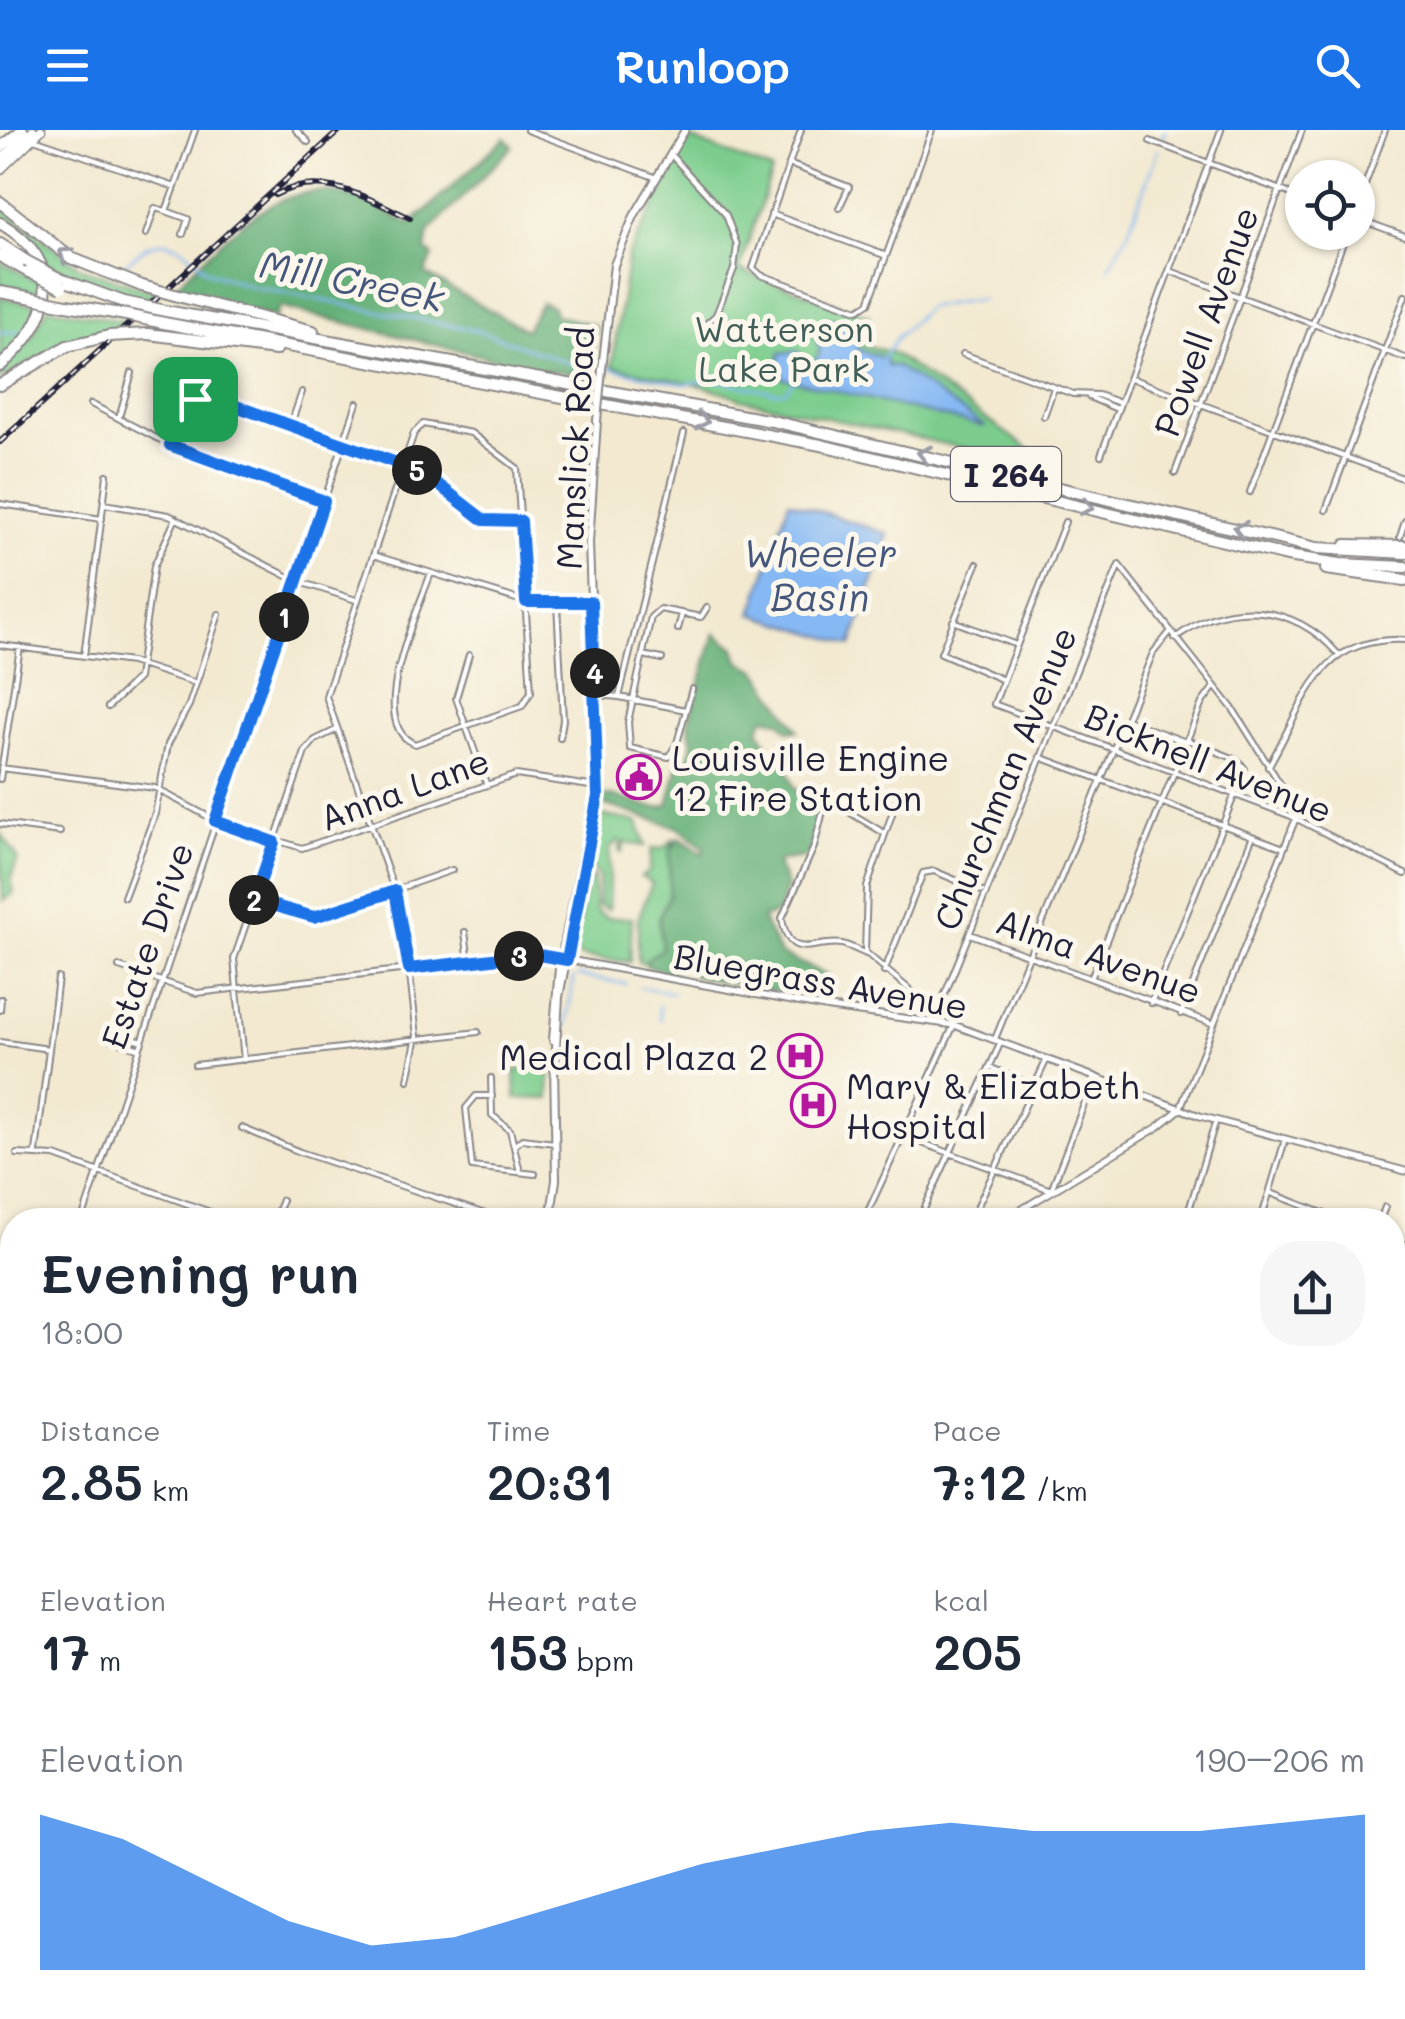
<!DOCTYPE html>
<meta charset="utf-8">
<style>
:root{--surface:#fff;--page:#f6f6f7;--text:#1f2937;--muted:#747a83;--accent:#1a73e8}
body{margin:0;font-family:Mali,sans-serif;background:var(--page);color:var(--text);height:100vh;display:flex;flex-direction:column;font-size:38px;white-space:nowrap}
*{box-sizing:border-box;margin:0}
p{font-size:32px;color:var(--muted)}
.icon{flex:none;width:55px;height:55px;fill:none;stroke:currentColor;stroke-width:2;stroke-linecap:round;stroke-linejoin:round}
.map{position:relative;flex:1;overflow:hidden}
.side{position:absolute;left:0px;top:1078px;width:1405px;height:812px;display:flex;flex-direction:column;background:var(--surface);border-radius:40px 40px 0 0;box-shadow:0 2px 8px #0004}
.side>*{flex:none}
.tools{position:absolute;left:1285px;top:30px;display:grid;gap:20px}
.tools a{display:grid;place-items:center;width:90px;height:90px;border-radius:50%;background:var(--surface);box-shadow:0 2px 8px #0004;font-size:50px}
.pin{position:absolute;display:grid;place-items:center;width:85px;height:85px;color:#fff;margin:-42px;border-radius:20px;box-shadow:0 5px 15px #0006}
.km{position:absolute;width:50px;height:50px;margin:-25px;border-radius:50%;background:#222;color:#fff;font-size:28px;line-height:50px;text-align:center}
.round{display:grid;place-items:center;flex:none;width:105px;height:105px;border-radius:40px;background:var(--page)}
.headline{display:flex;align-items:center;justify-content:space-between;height:170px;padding:0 40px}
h1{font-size:55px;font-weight:600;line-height:75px}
.figures{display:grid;grid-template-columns:repeat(3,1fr);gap:15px;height:170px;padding:10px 40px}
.figures div{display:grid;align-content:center}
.figures b{font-size:50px;font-weight:600}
.figures small{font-size:28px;font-weight:400}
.figures p{font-size:28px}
.chart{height:280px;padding:20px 40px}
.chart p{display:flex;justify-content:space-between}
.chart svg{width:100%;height:180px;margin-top:10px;fill:var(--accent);opacity:.7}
header{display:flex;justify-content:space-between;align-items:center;height:130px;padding:0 40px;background:var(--accent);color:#fff;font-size:45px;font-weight:600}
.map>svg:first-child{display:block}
.green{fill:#7ccd8d;stroke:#4f7864;stroke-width:2.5}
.forest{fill:#65b078;stroke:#44695a;stroke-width:2.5}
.water{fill:#86b9f4;stroke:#546e98;stroke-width:2.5}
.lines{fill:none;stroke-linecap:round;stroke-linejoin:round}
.stream{stroke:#86b9f4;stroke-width:2.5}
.minor-casing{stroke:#8a8686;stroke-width:8}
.tertiary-casing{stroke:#8a8686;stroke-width:9}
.secondary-casing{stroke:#8a8686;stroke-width:10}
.primary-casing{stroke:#8a8686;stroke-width:11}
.motorway-casing{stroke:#8a8686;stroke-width:14}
.minor{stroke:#fff;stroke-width:4}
.tertiary{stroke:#fff;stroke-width:5}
.secondary{stroke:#fff;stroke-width:6}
.primary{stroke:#fff;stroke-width:8}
.motorway{stroke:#fff;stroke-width:10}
.rail-casing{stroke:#22223b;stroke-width:6}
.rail{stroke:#fbf7ec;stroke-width:2.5;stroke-dasharray:8;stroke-linecap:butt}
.secondary-bridge-casing{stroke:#8a8686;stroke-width:10;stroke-linecap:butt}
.motorway-bridge-casing{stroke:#8a8686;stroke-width:14;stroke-linecap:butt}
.secondary-bridge{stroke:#fff;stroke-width:6}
.motorway-bridge{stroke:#fff;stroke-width:10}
.oneway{stroke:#9c9ca7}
.route-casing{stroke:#fff;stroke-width:20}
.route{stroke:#1a73e8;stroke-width:12}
.labels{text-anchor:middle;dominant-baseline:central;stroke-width:10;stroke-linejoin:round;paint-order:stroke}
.shield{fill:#fbf7ec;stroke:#636270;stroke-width:2.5}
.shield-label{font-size:32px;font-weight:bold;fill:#22223b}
.street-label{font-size:35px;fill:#22223b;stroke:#fbf7ec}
.park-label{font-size:35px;fill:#425e58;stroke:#fbf7ec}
.poi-label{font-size:35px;fill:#22223b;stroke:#fbf7ec;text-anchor:start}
.water-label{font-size:38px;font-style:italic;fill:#45577c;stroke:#fbf7ec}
</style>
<header><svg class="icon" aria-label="menu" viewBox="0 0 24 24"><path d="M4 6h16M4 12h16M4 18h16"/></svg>Runloop<svg class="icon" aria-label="search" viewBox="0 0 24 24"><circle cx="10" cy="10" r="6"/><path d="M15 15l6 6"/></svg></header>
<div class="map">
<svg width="1405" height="1889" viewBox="0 0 1405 1889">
<rect width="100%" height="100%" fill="#fbf7ec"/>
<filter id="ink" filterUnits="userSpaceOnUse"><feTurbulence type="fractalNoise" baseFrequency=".01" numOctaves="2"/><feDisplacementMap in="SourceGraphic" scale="20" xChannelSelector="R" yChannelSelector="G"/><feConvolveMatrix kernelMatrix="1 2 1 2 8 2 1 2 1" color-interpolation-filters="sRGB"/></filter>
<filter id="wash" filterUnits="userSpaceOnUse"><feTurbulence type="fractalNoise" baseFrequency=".0048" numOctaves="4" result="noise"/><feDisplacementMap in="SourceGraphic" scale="40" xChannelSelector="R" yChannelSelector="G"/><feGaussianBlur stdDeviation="2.25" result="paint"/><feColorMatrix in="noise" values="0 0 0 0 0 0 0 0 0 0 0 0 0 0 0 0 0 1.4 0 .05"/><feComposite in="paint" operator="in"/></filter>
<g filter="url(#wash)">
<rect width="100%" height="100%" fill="#f2e9d0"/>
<!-- green -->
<path class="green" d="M 689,8 L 772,41 L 739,140 L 870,186 L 861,214 L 892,223 L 1039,326 L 1045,336 L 741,269 C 700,251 655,248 612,236 L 628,126 Z
M 0,76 L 81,138 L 158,163 L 149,171 L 141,170 L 43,133 L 26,106 L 0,89 Z
M 0,132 L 43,154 L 43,165 L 0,155 Z
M 0,167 L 42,176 L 30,199 L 0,232 Z
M 48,177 L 127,192 L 119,199 L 78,207 L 0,250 L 0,240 L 33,206 Z
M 601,685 L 638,692 L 645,716 L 624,713 L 622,722 L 619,721 L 622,713 L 618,711 L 610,718 L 608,780 L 599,776 L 599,745 L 591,738 Z
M 0,703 L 18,728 L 11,749 L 14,763 L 3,771 Z
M 675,708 L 670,721 L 669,767 L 659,787 L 662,819 L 646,830 L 647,836 L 662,841 L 638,832 L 638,789 L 652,753 L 641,747 L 649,742 L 652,719 L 664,718 Z
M 593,746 L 596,781 L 607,788 L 632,788 L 630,832 L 581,827 L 573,820 L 586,753 Z
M 550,937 L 549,969 L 516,968 L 515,940 Z
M 458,1878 L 1353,1878 L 1352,1889 L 455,1889 Z"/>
<!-- forest -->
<path class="forest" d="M 505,8 L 513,16 L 429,102 L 426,121 L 433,126 L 425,144 L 526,200 L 541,172 L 553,177 L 555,185 L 596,196 L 592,238 L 575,243 L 538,240 L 280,177 L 275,188 L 171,160 C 220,115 272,46 347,65 C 369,71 391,85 411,94 Z
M 715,503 L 735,518 L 739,531 L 757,540 L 798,600 L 789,601 L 780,591 L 765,587 L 759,599 L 769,618 L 783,630 L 795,659 L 816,664 L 814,705 L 807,727 L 781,730 L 777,734 L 787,757 L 778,783 L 762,788 L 780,824 L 828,845 L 813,856 L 809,868 L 693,846 L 691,828 L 669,843 L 647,836 L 646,830 L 662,819 L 659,787 L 669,766 L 670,721 L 679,708 L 703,724 L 704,718 L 679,698 L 599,673 L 600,667 C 622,661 645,684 668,675 L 678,635 L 687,633 L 692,613 L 688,592 Z
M 0,1231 L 12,1237 L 12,1332 L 0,1321 Z"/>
<!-- water -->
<path class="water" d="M 829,189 L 848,194 L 859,220 L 885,228 L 888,237 L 895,235 L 986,297 L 783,248 L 777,237 L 780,223 L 797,221 L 804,230 L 816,231 L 820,220 L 814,204 Z
M 789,371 L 888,404 L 852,515 L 752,484 Z"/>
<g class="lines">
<!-- stream -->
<path class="stream" d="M 1162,8 L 1165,0
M 1109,138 L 1127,105 L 1158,20
M 116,142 L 147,116 L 165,112 L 182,118 L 209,142 L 249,156 L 479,201 L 580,237 L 593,233
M 0,202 L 24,202
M 883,229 L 897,207 L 928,177 L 982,169
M 609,238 L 684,254 L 714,250 L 775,262 L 785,261 L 793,252
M 579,846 L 626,854
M 640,857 L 674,863
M 659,876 L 660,890
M 564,905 L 574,848"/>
</g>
</g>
<g filter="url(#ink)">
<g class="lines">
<defs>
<path id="minor" d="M 296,0 L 308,12
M 527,0 L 657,48
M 801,0 L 753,138 L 761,145 L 858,180 L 869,173 L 932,0
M 34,9 L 175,57 L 195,0
M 1150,11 L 1302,68
M 671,25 L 726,85 L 737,115 L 734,139 L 716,185 L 700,199
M 789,34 L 849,57 L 839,78
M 1358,74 L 1385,0
M 166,81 L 188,89 L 183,104
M 771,84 L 884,125
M 1358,89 L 1405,106
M 146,104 L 155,78 L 166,81 L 175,57
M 1170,141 L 1405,228
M 963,224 L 1073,264 L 1098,265 L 1120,273
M 1130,248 L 1405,349
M 1089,267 L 1117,279
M 91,274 L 193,327 L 324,371
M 1044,286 L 1054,258
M 119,287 L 132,243
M 291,294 L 302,262
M 170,315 L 195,269 L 207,264 L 422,342 L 484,390 L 521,391
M 1101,325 L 1221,0
M 1175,343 L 1302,0
M 1250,362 L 1347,102
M 0,374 L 102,389
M 104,374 L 169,385 L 297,451 L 356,470
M 1326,380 L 1405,166
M 1065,392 L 994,574 L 1291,686 L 1405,744
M 1400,407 L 1405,391
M 373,425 L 526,472 L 591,472
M 977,434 L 941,523 L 1001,549
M 557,473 L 563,590 L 560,608
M 953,491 L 1014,514
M 678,499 L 682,484
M 1175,508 C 1228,468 1293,473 1338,524
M 0,515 L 131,532 L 196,553
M 469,525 L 456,568 L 486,653
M 643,525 L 662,529
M 84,526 L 107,345
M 692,559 L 677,613 L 669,627 L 630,618 L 628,592 L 651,487 L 660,479 L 701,487 L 707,478
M 597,565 L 619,567 L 684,303
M 619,567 L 686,580
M 108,577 L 138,548 L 154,436 L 176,388
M 1126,590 L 1186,612
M 1040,627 L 1284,718
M 1268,637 C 1306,573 1315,506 1405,510
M 1,638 L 155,658 L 220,693 L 302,718 L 516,645 L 597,657
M 0,649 L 20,517
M 892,684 L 867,757 L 865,822 L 935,881
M 0,694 L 60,702
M 124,767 L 155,684 L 168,614 L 189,575 L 219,484
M 254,770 L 317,787 L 452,740
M 465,802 L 469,832
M 970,804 L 1214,894
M 866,824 C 859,821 850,816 842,814 C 816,809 789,835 782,788 L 814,717 L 823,681 L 839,676 L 884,703
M 119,837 L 197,863 L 533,825 L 561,829
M 884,842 L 923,743 L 934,741 L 982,761
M 1091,848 L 1202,573 L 1214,557
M 1151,873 L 1245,639 L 1238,630 L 1187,610
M 0,880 L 1,869
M 1181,884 L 1252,708
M 934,891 L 1119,435 L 1233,579 L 1296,679 L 1296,688
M 995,909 L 1153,523 L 1170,502
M 0,912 L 49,919
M 137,918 L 106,907 L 105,902 L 140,910
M 244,930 L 234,829 L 305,622 L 315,610 L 336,600
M 195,935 L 478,902
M 989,937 L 1035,956
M 491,948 L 492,985 L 510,1000 L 520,1042
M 408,950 L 417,906 L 403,785 L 326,566 L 414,303 L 423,294 L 471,303 L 517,338 L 531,562 L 522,576 L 415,614 C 364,594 419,478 431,443
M 492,966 L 476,966 L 466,978 L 472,1037 L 535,1044
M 1180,979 L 1296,688
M 242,998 L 300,1022 L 503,1090
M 903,1006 L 1051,1060 L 1095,946
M 515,1015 L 522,1009 L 555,1013
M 36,1022 L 58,848
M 17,1024 L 55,1026 L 232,1090
M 1271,1063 L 1341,1090
M 82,1090 L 357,273
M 274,1090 L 282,1070
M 864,1090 L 954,895
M 919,1090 L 1001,912
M 971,1090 L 1047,929
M 1186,1090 L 1216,990
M 1261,1090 L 1285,1010
M 1380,1090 L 1385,1077
M 1392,1109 L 1405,1114
M 1392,1253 L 1405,1258
M 1392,1329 L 1405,1334
M 0,1381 L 12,1391
M 1392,1387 L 1405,1391
M 0,1477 L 4,1503
M 0,1504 L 12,1502
M 0,1604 L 12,1611
M 3,1605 L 12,1588
M 1402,1765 L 1405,1763
M 0,1769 L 12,1764
M 1392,1823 L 1405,1835
M 0,1840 L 6,1844 L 0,1851
M 549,1878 L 552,1889
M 1151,1878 L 1154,1889
M 1218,1878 L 1227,1889
M 148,1889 L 156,1878
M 392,1889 L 396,1878
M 456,1889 L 458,1878
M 1308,1889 L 1308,1878"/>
<path id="tertiary" d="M 564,829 L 830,878 L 954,895 L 1200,986 L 1405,1041
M 1004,1090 L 1158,997 L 1180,979
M 0,1143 L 12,1147"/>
<path id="secondary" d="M 602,239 L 614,135 L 634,86 L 685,0
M 553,910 L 559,838 L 597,657
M 555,935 L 559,867 L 598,666 L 589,413 L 597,291
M 550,1090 L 556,1050 L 554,932
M 1392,1779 L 1405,1773
M 320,1889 L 324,1878"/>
<path id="primary" d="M 0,31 L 33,0
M 0,40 L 41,0
M 1392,1507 L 1405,1398
M 1358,1889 L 1358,1878"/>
<path id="motorway" d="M 0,18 L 22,0
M 0,72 L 71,128 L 142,156
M 0,93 C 67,132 54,191 0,236
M 0,114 L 26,131
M 0,126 L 29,142
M 60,149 L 124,172
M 0,162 L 28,167
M 182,167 L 313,201
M 61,174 L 126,185
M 166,181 L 772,291 L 1317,418 L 1405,423
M 164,193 L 821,315 L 1287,426 L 1340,434 L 1405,437
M 148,204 L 276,220
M 0,255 L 67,216 L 109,206
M 1346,415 L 1404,416
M 1326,439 L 1405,450"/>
</defs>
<!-- minor casing -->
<use href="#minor" class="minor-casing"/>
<!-- tertiary casing -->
<use href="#tertiary" class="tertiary-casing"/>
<!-- secondary casing -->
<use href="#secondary" class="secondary-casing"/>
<!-- primary casing -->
<use href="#primary" class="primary-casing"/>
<!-- motorway casing -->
<use href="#motorway" class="motorway-casing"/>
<!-- minor -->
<use href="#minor" class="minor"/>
<!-- tertiary -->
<use href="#tertiary" class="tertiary"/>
<!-- secondary -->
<use href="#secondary" class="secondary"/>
<!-- primary -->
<use href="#primary" class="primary"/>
<!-- motorway -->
<use href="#motorway" class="motorway"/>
<defs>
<path id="rail" d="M 275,65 C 322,40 366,68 410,88
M 0,312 L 340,0"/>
</defs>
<!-- rail casing -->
<use href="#rail" class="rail-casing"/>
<!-- rail -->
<use href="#rail" class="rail"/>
<defs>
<path id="secondary-bridge" d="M 597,291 L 602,239"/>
<path id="motorway-bridge" d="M 26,131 L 60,149
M 29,142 L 62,157
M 142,156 L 182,167
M 28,167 L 61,174
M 124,172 L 166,181
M 126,185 L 164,193
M 109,206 L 148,204"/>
</defs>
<!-- secondary-bridge casing -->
<use href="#secondary-bridge" class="secondary-bridge-casing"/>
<!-- motorway-bridge casing -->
<use href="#motorway-bridge" class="motorway-bridge-casing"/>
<!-- secondary-bridge -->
<use href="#secondary-bridge" class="secondary-bridge"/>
<!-- motorway-bridge -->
<use href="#motorway-bridge" class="motorway-bridge"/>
</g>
<!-- one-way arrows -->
<defs><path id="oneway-chevron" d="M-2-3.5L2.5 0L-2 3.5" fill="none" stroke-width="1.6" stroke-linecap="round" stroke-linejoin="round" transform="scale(2.5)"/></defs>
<g class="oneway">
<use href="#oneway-chevron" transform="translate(65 124) rotate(-147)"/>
<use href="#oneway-chevron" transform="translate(702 291) rotate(11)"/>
<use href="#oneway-chevron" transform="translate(924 324) rotate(-167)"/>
<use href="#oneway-chevron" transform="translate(1087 377) rotate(14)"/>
<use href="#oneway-chevron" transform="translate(1240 399) rotate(-166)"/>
</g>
</g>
<g class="lines" filter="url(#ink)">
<defs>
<path id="route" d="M 202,264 L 422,342 L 484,390 L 521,391 L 526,472 L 591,472 L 598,666 L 567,830 L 533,824 L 409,839 L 395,761 L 314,787 L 254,770 L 274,712 L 215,691 L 324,371 L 170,315 L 190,276 Z"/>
</defs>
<!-- route casing -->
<use href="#route" class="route-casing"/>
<!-- route -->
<use href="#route" class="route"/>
</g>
<!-- icons -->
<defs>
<symbol id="civic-ring" viewBox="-11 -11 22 22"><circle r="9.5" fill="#fbf7ec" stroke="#b5179e" stroke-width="1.5"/><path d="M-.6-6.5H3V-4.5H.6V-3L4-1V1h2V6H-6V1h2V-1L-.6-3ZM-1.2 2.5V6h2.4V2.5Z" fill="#b5179e"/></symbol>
<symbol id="hospital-ring" viewBox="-11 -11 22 22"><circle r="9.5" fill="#fbf7ec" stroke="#b5179e" stroke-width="1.5"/><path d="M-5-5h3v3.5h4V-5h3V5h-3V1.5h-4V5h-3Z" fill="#b5179e"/></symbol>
</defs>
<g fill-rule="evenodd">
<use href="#civic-ring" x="614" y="622" width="50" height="50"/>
<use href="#hospital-ring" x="775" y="901" width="50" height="50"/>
<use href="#hospital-ring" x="788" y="950" width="50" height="50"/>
</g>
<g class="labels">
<!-- shield labels -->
<rect class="shield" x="951" y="317" width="110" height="54" rx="8"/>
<g class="shield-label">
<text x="1006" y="344">I 264</text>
</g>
<!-- street labels -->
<g class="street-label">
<text transform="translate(1205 191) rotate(-70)">Powell Avenue</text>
<text transform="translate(574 318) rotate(-87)">Manslick Road</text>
<text transform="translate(1209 632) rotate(22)">Bicknell Avenue</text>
<text transform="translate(1004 648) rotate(-68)">Churchman Avenue</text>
<text transform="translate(404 658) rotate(-20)">Anna Lane</text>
<text transform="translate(146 815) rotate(-71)">Estate Drive</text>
<text transform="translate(1099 825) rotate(20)">Alma Avenue</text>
<text transform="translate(821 850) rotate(10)">Bluegrass Avenue</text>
</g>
<!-- park labels -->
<g class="park-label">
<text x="784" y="198">Watterson<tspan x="784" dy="40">Lake Park</tspan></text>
</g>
<!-- poi labels -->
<g class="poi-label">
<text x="672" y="627">Louisville Engine<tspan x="672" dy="40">12 Fire Station</tspan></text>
<text x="768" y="926" text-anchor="end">Medical Plaza 2</text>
<text x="846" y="955">Mary &amp; Elizabeth<tspan x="846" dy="40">Hospital</tspan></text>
</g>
<!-- water labels -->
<g class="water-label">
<text transform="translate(352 150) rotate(11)">Mill Creek</text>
<text x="820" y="422">Wheeler<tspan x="820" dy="44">Basin</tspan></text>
</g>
</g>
</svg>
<div class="tools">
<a><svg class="icon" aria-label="locate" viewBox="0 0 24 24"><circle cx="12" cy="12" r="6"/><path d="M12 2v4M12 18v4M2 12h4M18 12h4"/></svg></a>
</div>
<div class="pin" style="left:195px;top:269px;background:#1e9e55"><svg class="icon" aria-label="arrive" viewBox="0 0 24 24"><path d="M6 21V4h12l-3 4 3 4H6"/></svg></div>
<b class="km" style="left:284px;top:487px">1</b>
<b class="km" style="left:254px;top:770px">2</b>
<b class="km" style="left:519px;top:826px">3</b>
<b class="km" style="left:595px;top:543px">4</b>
<b class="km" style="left:417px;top:340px">5</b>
<section class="side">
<div class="headline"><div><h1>Evening run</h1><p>18:00</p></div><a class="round"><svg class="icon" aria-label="share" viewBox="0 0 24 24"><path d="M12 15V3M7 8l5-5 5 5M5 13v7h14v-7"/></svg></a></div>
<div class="figures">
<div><p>Distance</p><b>2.85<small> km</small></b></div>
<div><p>Time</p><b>20:31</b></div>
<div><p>Pace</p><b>7:12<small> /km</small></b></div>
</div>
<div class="figures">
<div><p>Elevation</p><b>17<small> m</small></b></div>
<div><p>Heart rate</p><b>153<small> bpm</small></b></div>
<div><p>kcal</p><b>205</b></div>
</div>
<div class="chart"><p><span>Elevation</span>190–206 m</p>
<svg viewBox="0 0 160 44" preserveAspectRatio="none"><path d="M0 44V6L10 12L20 22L30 32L40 38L50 36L60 30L70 24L80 18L90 14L100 10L110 8L120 10L130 10L140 10L150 8L160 6V44z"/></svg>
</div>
</section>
</div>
